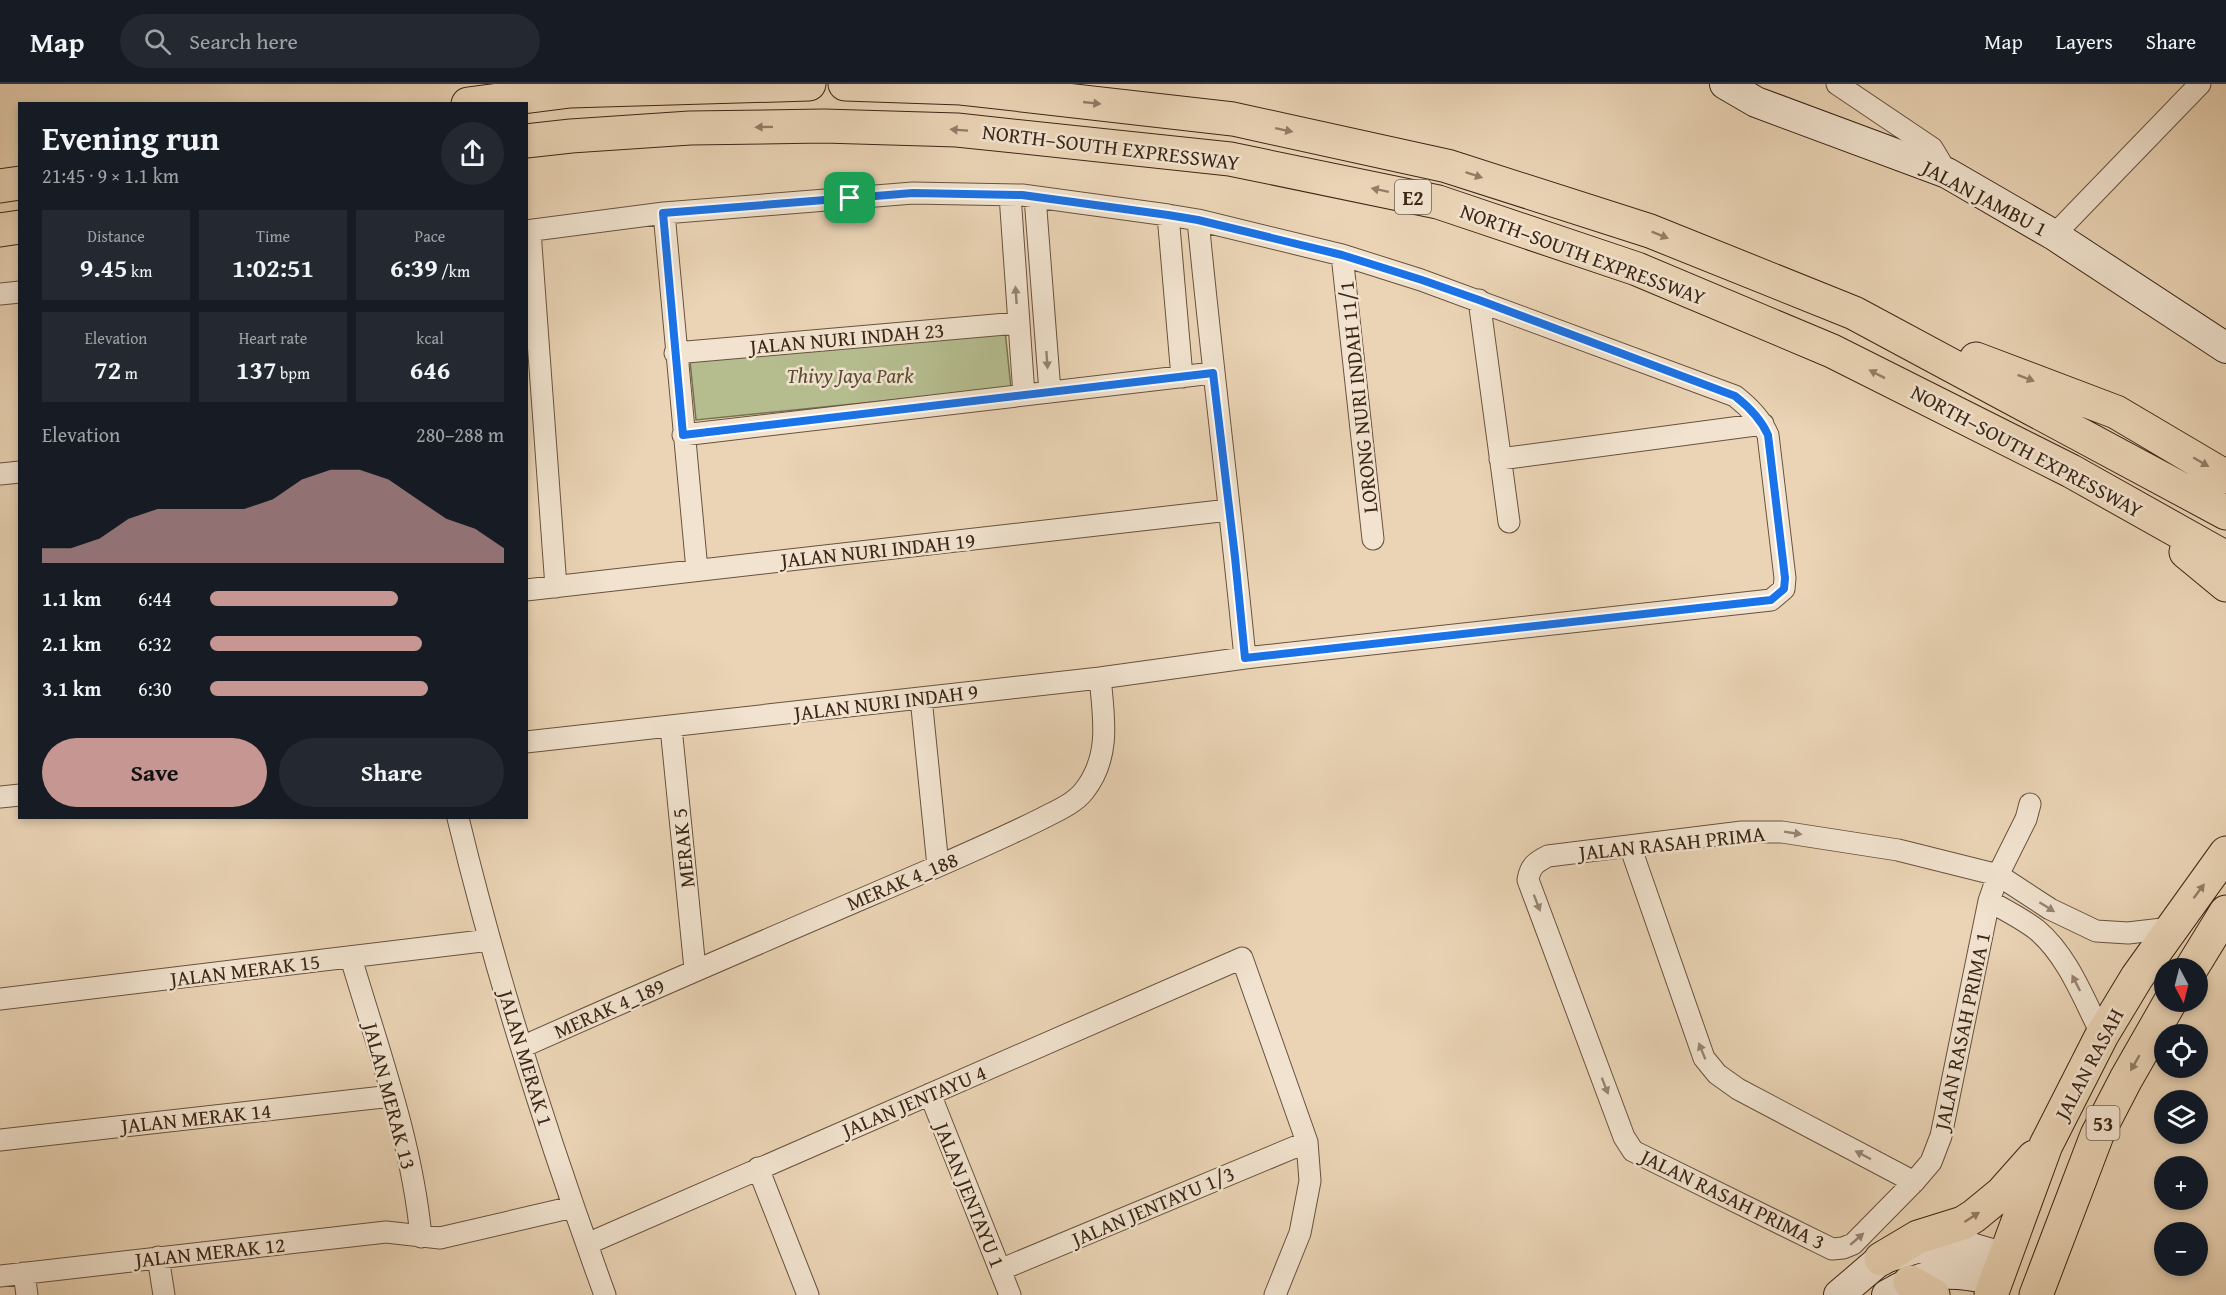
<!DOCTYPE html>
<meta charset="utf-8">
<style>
:root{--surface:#171b24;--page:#242831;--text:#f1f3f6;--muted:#9ea1a6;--line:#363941;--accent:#c59692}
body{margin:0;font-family:"Gentium Book Plus",serif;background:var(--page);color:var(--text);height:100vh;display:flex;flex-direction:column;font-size:22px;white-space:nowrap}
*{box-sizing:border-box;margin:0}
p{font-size:20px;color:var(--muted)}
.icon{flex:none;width:33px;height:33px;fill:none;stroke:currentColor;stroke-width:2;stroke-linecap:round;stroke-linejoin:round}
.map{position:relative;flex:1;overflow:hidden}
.details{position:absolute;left:18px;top:18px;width:510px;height:717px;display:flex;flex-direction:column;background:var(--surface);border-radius:0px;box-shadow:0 3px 9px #0003}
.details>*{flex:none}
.needle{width:39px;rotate:173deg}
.controls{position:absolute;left:2154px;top:874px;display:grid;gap:12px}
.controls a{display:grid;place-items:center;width:54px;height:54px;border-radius:50%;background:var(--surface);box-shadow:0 3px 9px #0003;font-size:30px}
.pin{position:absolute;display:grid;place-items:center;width:51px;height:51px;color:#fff;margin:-26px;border-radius:12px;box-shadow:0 3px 9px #0006}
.round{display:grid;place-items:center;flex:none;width:63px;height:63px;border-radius:32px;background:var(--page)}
.head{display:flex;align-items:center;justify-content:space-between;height:102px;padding:0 24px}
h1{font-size:33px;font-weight:700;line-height:45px}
.stats{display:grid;grid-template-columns:repeat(3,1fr);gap:9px;height:102px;padding:6px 24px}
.stats div{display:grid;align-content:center;border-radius:0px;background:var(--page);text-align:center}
.stats b{font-size:26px;font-weight:700}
.stats small{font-size:16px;font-weight:400}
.stats p{font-size:16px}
.chart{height:168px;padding:12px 24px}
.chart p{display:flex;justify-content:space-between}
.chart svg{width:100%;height:108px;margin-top:6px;fill:var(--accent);opacity:.7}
.action{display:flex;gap:12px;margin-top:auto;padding:12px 24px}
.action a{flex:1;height:69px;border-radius:36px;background:var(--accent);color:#111;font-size:24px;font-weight:700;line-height:69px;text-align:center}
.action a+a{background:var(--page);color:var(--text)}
ul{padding:0 24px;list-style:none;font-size:20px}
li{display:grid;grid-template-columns:96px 72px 1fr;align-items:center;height:45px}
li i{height:15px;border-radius:8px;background:var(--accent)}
header{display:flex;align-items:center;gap:36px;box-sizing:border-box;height:84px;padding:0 30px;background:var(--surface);border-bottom:2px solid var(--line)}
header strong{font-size:28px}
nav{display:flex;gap:33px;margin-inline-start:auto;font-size:21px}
.search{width:420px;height:54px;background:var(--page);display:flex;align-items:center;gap:15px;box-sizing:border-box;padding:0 21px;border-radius:33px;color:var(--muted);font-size:22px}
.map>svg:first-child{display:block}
.green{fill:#b5bd8f;stroke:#787252;stroke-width:1.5}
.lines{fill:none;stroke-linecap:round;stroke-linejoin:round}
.street-casing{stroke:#68523e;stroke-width:23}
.secondary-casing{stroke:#3c2616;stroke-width:32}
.highway-casing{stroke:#3c2616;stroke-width:35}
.street{stroke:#f1e3cf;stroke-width:21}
.secondary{stroke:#f1e3cf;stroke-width:30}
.highway{stroke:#ead4b5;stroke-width:33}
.oneway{fill:#937d66}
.oneway2{fill:#968472}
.route-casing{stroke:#fff;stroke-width:12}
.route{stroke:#1a73e8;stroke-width:8}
.labels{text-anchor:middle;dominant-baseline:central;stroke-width:5;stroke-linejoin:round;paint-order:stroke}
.shield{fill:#f1e3cf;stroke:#725f4e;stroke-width:1.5}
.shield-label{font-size:20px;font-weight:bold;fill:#3c2616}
.street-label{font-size:21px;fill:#3c2616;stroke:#f1e3cf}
.park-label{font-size:21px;font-style:italic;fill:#5a4c34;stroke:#f1e3cf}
</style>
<header>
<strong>Map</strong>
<div class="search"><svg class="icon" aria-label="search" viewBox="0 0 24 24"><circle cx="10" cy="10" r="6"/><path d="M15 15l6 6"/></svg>Search here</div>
<nav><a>Map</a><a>Layers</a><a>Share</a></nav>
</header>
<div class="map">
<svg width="2226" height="1211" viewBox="0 0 2226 1211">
<rect width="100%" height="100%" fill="#ead4b5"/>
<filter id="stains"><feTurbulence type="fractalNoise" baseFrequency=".00333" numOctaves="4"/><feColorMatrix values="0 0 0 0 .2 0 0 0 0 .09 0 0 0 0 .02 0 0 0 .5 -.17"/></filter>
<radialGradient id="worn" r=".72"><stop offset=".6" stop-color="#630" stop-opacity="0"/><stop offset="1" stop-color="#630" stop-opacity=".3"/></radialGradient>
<!-- green -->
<path class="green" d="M 1005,246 L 1011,304 L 696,336 L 690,277 Z"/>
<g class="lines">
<defs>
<path id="street" d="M 1837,0 L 1932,64 L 1947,89
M 1010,111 L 1024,311
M 1035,113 L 1050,308
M 664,129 L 697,486
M 1168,131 L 1182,293
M 1198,136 C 1212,282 1231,428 1245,574
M 526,147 L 664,129 L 913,109 L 1022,111 L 1168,131 L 1198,136 L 1342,171 L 1421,196 L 1735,312 C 1749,323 1761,335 1768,351 L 1785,494 L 1784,505 L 1771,516 L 1245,574 L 1100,594 L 526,658
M 530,147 L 556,503
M 2054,151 L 2200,0
M 1342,171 L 1373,455
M 0,210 L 20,208
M 1479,216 L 1509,438
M 675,269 L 1018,239
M 683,351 L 1213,289
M 1500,375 L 1763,340
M 0,390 L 20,388
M 526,506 L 1229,426
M 921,614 L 938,782
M 671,643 L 695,885
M 0,713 L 20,711
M 2030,720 L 2026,735 L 1998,791 L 1989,817 L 1941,1052 L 1931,1078 L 1914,1098 L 1853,1160 L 1843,1164 L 1832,1165 L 1633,1067 L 1624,1053 L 1528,796 C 1530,782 1536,778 1548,772 L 1742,748 L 1782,748 L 1898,766 L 1998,791 L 2050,825 L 2096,847 L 2128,849 L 2171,844
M 458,734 C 497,895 548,1055 605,1211
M 1630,762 L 1704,974 L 1717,990 L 1738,1005 L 1914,1098
M 1989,817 C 2005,826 2023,835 2037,846 C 2068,872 2084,916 2102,951
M 351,874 C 378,965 412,1057 421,1153
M 0,915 L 490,856
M 522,963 C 656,903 792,845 927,787 C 966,770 1005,753 1043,734 C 1056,727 1074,720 1084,707 C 1111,673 1104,634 1100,594
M 930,1010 L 1010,1211
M 0,1056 L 392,1012
M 758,1084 L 808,1211
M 587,1160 L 1242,874 L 1307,1058 L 1310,1097 L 1300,1149 L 1275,1211
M 158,1173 L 164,1211
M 1000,1186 L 1307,1058
M 24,1189 L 27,1211
M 0,1192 L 386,1148 L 440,1154 L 573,1123"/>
<path id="secondary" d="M 1725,0 L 1756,18 L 1947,89 L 2054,151 L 2226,264
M 1839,1211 L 1881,1175 L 1917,1164 L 1971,1164 L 2005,1174
M 1887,1211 C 1930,1186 1948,1186 1996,1196"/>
<path id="highway" d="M 845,0 L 961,4 L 1233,35 L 1447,82 L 1650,147 L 1854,229 L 2226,429
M 468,20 L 570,7 L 809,0
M 526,57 L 571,52 L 690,44 L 824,42 L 957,46 L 1230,75 L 1438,118 L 1637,185 L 1832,267 L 2071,387 L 2226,474
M 0,102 L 20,99
M 0,146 L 20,143
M 1976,275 L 2116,328 L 2226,393
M 2186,468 L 2226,501
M 2191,885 L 2226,828
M 1881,1175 L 1918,1153 L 1963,1139 L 1974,1132 L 2002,1109 L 2034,1073
M 1910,1198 L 1933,1211
M 1991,1211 L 2046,1061 L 2102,951 L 2137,893 L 2226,769
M 2036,1211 L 2097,1051 L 2126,995 L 2170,918"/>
</defs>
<!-- street casing -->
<use href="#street" class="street-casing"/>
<!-- secondary casing -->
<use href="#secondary" class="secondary-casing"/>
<!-- highway casing -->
<use href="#highway" class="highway-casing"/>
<!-- street -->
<use href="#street" class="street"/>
<!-- secondary -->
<use href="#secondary" class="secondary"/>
<!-- highway -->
<use href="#highway" class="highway"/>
</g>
<!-- one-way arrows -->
<defs><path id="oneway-solid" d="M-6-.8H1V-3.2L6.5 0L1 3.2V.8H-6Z" transform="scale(1.5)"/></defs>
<g class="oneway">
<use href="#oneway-solid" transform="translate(1092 19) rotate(6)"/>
<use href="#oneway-solid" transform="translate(764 43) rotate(179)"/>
<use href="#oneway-solid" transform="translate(959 46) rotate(-176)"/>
<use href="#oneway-solid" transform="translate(1284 46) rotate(12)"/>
<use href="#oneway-solid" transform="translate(1474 91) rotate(18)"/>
<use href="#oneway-solid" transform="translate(1380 106) rotate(-168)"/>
<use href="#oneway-solid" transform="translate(1660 151) rotate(22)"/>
<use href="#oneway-solid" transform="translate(1877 290) rotate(-153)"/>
<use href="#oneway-solid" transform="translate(2026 294) rotate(21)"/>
<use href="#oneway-solid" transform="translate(2201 378) rotate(30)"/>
<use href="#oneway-solid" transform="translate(2199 807) rotate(-53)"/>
<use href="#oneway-solid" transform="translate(2135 979) rotate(120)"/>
<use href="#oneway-solid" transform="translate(1972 1133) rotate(-33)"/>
</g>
<g class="oneway2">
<use href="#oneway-solid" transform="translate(1016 211) rotate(-94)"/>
<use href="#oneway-solid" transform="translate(1047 276) rotate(86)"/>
<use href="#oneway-solid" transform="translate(1793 749) rotate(9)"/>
<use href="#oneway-solid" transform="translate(1537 819) rotate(69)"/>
<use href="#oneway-solid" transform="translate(2047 823) rotate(32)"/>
<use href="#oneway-solid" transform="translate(2076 899) rotate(-117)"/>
<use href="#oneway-solid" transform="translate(1702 967) rotate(-112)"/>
<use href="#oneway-solid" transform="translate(1605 1002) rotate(69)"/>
<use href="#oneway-solid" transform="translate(1863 1071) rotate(-152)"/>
<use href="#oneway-solid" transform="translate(1857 1155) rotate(-41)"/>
</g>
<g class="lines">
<defs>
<path id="route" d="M 913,109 L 1022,111 L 1168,131 L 1198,136 L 1342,171 L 1422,196 L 1479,216 L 1735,312 C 1749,323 1761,335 1768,351 L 1785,494 L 1784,505 L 1771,516 L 1245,574 L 1235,473 L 1213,289 L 683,351 L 663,129 Z"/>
</defs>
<!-- route casing -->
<use href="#route" class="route-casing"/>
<!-- route -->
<use href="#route" class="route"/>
</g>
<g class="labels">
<!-- shield labels -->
<g class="shield">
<rect x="1395" y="96" width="36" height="34" rx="4.5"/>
<rect x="2086.5" y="1022" width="33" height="34" rx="4.5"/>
</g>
<g class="shield-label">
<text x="1413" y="113">E2</text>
<text x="2103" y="1039">53</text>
</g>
<!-- street labels -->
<g class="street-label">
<text transform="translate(1111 63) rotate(7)">NORTH–SOUTH EXPRESSWAY</text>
<text transform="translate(1985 114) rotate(28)">JALAN JAMBU 1</text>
<text transform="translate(1583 170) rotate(20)">NORTH–SOUTH EXPRESSWAY</text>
<text transform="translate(847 254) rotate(-5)">JALAN NURI INDAH 23</text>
<text transform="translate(1358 313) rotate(-96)">LORONG NURI INDAH 11/1</text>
<text transform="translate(2027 367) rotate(28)">NORTH–SOUTH EXPRESSWAY</text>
<text transform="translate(878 466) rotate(-6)">JALAN NURI INDAH 19</text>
<text transform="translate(886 618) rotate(-7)">JALAN NURI INDAH 9</text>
<text transform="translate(1672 759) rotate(-6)">JALAN RASAH PRIMA</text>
<text transform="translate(683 764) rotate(-96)">MERAK 5</text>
<text transform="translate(902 797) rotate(-23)">MERAK 4_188</text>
<text transform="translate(245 886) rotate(-7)">JALAN MERAK 15</text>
<text transform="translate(609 924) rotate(-24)">MERAK 4_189</text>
<text transform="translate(1962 947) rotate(-78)">JALAN RASAH PRIMA 1</text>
<text transform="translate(526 974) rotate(73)">JALAN MERAK 1</text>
<text transform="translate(2089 980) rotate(-62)">JALAN RASAH</text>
<text transform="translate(390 1012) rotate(75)">JALAN MERAK 13</text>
<text transform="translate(914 1017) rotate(-23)">JALAN JENTAYU 4</text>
<text transform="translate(196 1034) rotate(-6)">JALAN MERAK 14</text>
<text transform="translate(970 1111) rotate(68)">JALAN JENTAYU 1</text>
<text transform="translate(1733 1115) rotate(26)">JALAN RASAH PRIMA 3</text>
<text transform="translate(1153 1122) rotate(-23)">JALAN JENTAYU 1/3</text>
<text transform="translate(210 1168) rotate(-6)">JALAN MERAK 12</text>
</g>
<!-- park labels -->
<g class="park-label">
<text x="850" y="291">Thivy Jaya Park</text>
</g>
</g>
<rect width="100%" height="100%" filter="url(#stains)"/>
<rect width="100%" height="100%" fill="url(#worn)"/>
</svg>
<div class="controls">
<a><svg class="needle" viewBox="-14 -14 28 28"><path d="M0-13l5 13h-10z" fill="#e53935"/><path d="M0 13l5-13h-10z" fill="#9ea1a6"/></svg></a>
<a><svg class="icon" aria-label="locate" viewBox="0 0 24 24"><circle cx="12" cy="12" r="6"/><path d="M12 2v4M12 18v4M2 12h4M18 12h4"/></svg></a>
<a><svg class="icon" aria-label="layers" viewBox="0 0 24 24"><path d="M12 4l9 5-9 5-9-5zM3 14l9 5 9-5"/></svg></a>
<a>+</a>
<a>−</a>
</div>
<div class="pin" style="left:850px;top:114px;background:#1e9e55"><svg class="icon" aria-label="arrive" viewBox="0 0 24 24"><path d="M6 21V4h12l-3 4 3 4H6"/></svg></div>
<section class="details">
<div class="head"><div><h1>Evening run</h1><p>21:45 · 9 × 1.1 km</p></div><a class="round"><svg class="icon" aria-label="share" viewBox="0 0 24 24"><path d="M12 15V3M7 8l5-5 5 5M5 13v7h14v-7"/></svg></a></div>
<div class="stats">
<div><p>Distance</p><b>9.45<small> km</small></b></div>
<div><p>Time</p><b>1:02:51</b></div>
<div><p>Pace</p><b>6:39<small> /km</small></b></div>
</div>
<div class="stats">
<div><p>Elevation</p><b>72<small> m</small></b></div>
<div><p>Heart rate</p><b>137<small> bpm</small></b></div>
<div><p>kcal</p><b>646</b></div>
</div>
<div class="chart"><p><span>Elevation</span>280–288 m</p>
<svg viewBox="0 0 160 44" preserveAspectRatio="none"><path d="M0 44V38L10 38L20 34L30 26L40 22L50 22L60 22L70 22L80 18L90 10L100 6L110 6L120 10L130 18L140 26L150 30L160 38V44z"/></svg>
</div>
<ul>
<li><b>1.1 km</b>6:44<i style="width:64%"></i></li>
<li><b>2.1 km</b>6:32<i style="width:72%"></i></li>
<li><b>3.1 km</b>6:30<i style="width:74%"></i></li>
</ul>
<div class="action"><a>Save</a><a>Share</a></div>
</section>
</div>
